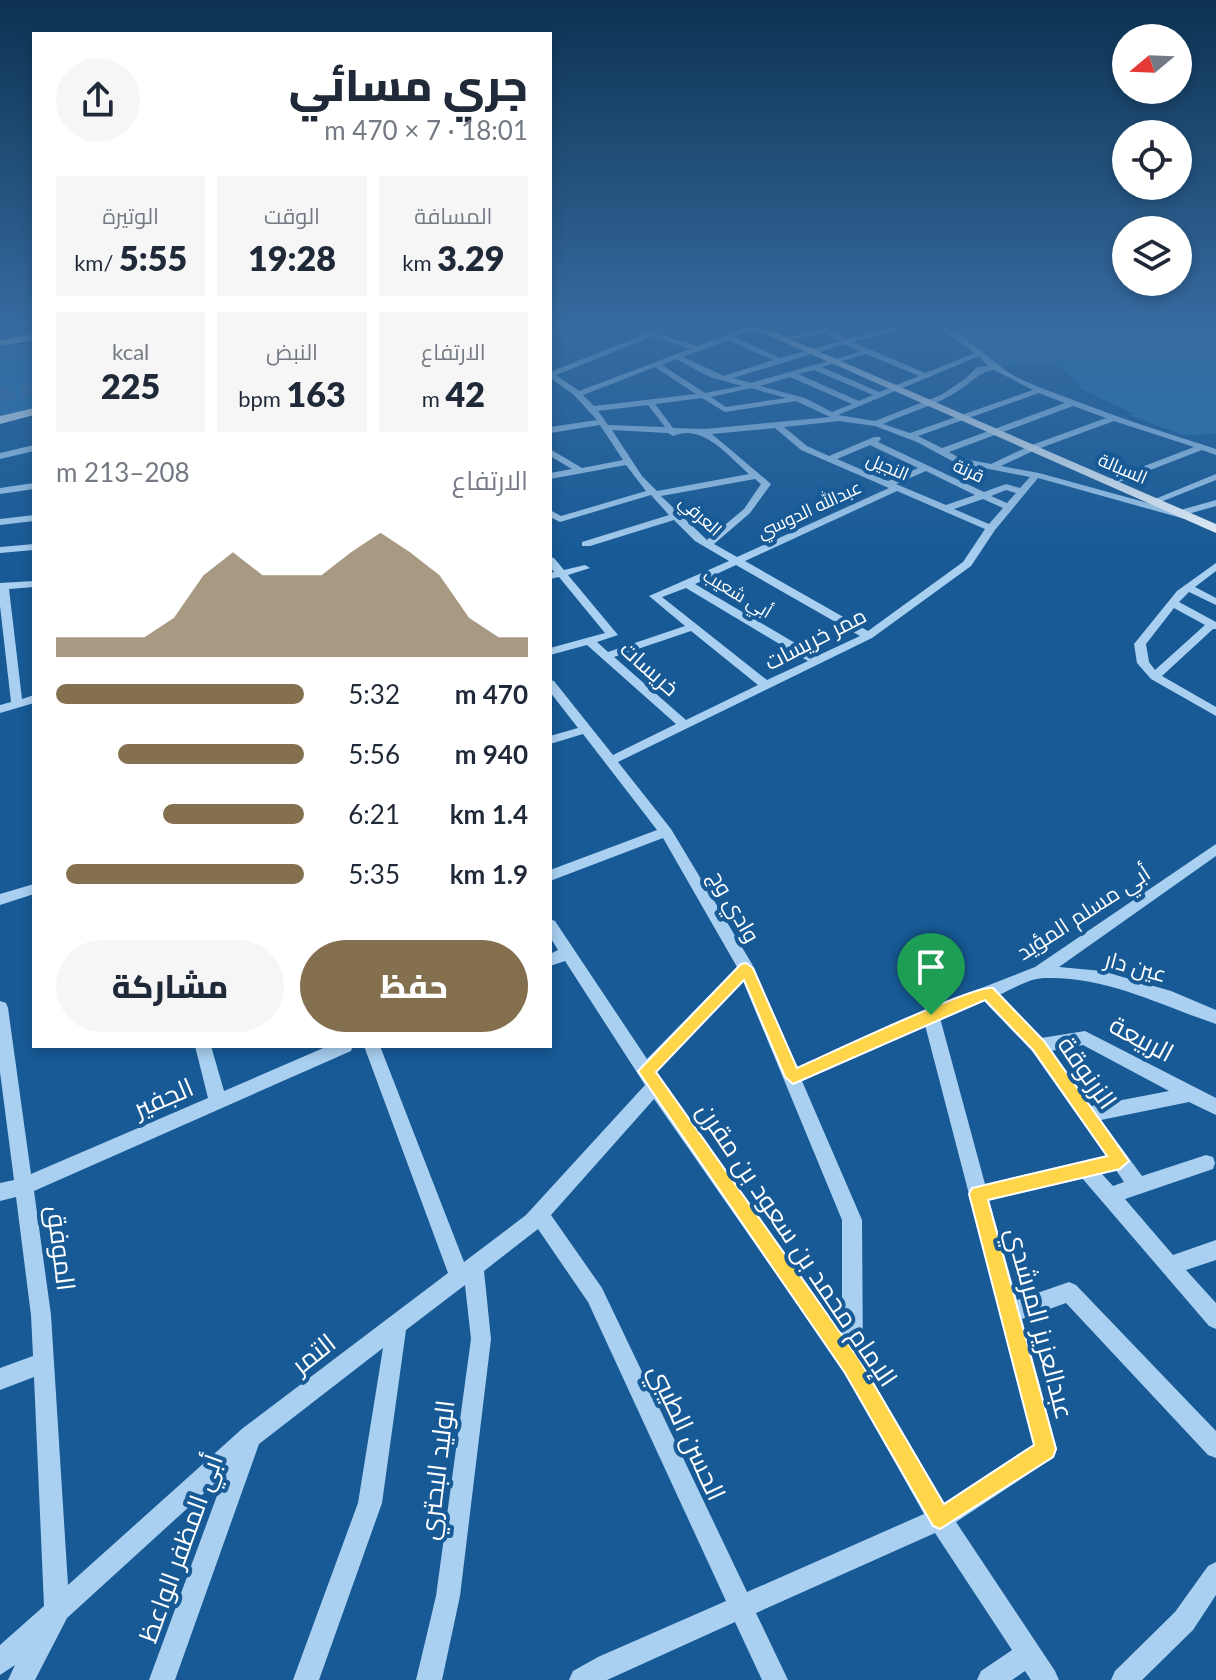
<!DOCTYPE html>
<html lang="ar">
<meta charset="utf-8">
<style>
:root{--surface:#fff;--page:#f6f6f7;--text:#1f2937;--muted:#747a83;--accent:#846f4e}
body{margin:0;font-family:Lato,Cairo,sans-serif;background:var(--page);color:var(--text);direction:rtl;height:100vh;display:flex;flex-direction:column;font-size:30px;white-space:nowrap}
*{box-sizing:border-box;margin:0}
p{font-size:26px;color:var(--muted)}
.icon{flex:none;width:44px;height:44px;fill:none;stroke:currentColor;stroke-width:2;stroke-linecap:round;stroke-linejoin:round}
.map{position:relative;flex:1;overflow:hidden;direction:ltr}
.details{position:absolute;left:32px;top:32px;width:520px;height:1016px;display:flex;flex-direction:column;background:var(--surface);border-radius:0px;box-shadow:0 4px 12px #0003;direction:rtl}
.details>*{flex:none}
.needle{width:52px;rotate:251deg}
.tools{position:absolute;left:1112px;top:24px;display:grid;gap:16px}
.tools a{display:grid;place-items:center;width:80px;height:80px;border-radius:50%;background:var(--surface);box-shadow:0 4px 12px #0003;font-size:40px}
.pin{position:absolute;display:grid;place-items:center;width:68px;height:68px;color:#fff;margin:-82px -34px;border-radius:50% 50% 50% 0;rotate:-45deg;box-shadow:0 0 8px #0007}
.pin .icon{rotate:45deg}
.round{display:grid;place-items:center;flex:none;width:84px;height:84px;border-radius:42px;background:var(--page)}
.head{display:flex;align-items:center;justify-content:space-between;height:136px;padding:0 24px}
h1{font-size:44px;font-weight:800;line-height:60px}
.stats{display:grid;grid-template-columns:repeat(3,1fr);gap:12px;height:136px;padding:8px 24px}
.stats div{display:grid;align-content:center;border-radius:0px;background:var(--page);text-align:center}
.stats b{font-size:34px;font-weight:800}
.stats small{font-size:22px;font-weight:400}
.stats p{font-size:22px}
.chart{height:224px;padding:16px 24px}
.chart p{display:flex;justify-content:space-between}
.chart svg{width:100%;height:144px;margin-top:8px;fill:var(--accent);opacity:.7}
.primary-button{display:flex;gap:16px;margin-top:auto;padding:16px 24px}
.primary-button a{flex:1;height:92px;border-radius:48px;background:var(--accent);color:#fff;font-size:32px;font-weight:800;line-height:92px;text-align:center}
.primary-button a+a{background:var(--page);color:var(--text)}
ul{padding:0 24px;list-style:none;font-size:26px}
li{display:grid;grid-template-columns:128px 96px 1fr;align-items:center;height:60px}
li i{height:20px;border-radius:10px;background:var(--accent)}
.map>svg:first-child{display:block}
.green{fill:#2773b2}
.lines{fill:none;stroke-linecap:round;stroke-linejoin:round}
.highway-tunnel{stroke:#3a73a6;stroke-width:14;stroke-dasharray:14 7;stroke-linecap:butt}
.minor{fill:#a9d0f1;fill-rule:evenodd}
.major{fill:#f3f9ff;fill-rule:evenodd}
.route{fill:#ffd54a;stroke:#fff;stroke-width:2;fill-rule:evenodd}
.labels{text-anchor:middle;dominant-baseline:central;stroke-width:8;stroke-linejoin:round;paint-order:stroke}
.far-street-label{font-size:18px;fill:#fff;stroke:#175a96}
.street-label{font-size:22px;fill:#fff;stroke:#175a96}
.near-street-label{font-size:26px;fill:#fff;stroke:#175a96}
</style>
<div class="map">
<svg width="1216" height="1680" viewBox="0 0 1216 1680">
<rect width="100%" height="100%" fill="#175a96"/>
<!-- green -->
<path class="green" d="M 939,326 L 1216,326 L 1216,434 L 1183,435 L 1129,415 L 1135,414 L 1078,388 L 1081,385 L 1055,364 L 992,368 L 966,342 Z
M 34,342 L 34,407 L 0,416 L 0,347 Z"/>
<g class="lines">
<!-- highway-tunnel -->
<path class="highway-tunnel" d="M 0,395 L 34,389"/>
<!-- minor -->
<path class="minor" d="M 666,326 L 675,326 L 659,334 L 697,346 L 750,326 L 777,326 L 759,331 L 756,329 L 734,337 L 780,358 L 840,341 L 824,333 L 784,341 L 780,339 L 818,330 L 812,326 L 820,326 L 847,339 L 901,326 L 912,326 L 853,342 L 925,373 L 975,353 L 937,326 C 956,326 994,364 1013,375 C 1033,386 1055,393 1076,401 C 1122,419 1170,434 1216,449 L 1216,455 L 1202,450 L 1114,484 L 1108,484 L 1108,480 L 1194,447 L 1114,421 L 1035,450 L 1001,466 L 1039,473 L 1177,511 L 1216,500 L 1216,506 L 1188,514 L 1190,516 L 1185,519 L 1038,478 L 995,530 L 971,566 L 872,638 L 618,762 L 671,829 L 752,964 L 796,1068 L 925,1010 L 1035,967 L 1216,844 L 1216,856 L 1059,967 L 1102,971 L 1171,991 L 1216,1010 L 1216,1024 C 1160,1005 1106,976 1045,978 C 1030,978 1012,989 999,995 L 1041,1038 L 1085,1031 L 1216,1098 L 1216,1115 L 1189,1102 L 1101,1120 L 1142,1176 L 1206,1155 L 1213,1157 L 1215,1163 L 1213,1169 L 1125,1199 L 1173,1255 L 1216,1240 L 1216,1260 L 1186,1270 L 1216,1303 L 1216,1329 L 1209,1326 L 1082,1178 L 989,1200 L 1017,1300 L 1069,1282 L 1076,1285 L 1216,1431 L 1216,1458 L 1208,1455 L 1066,1303 L 1022,1319 L 1057,1449 L 1054,1457 L 956,1522 L 1055,1671 L 1059,1680 L 1031,1680 L 1025,1671 L 1012,1680 L 977,1680 L 981,1671 L 1012,1650 L 935,1533 L 756,1613 L 788,1680 L 762,1680 L 735,1622 L 607,1680 L 569,1680 L 573,1671 L 598,1657 L 726,1601 L 588,1302 L 538,1229 L 484,1271 L 491,1339 L 460,1596 L 442,1680 L 416,1680 L 436,1596 L 471,1339 L 465,1285 L 406,1330 L 382,1503 L 319,1680 L 293,1680 L 358,1503 L 383,1348 L 259,1444 L 175,1680 L 149,1680 L 225,1474 L 67,1618 L 35,1680 L 8,1680 L 15,1665 L 0,1675 L 0,1645 L 44,1606 L 34,1377 L 0,1390 L 0,1368 L 33,1356 L 31,1315 L 16,1197 L 0,1201 L 0,1183 L 14,1180 L 0,1072 L 0,1001 L 6,1003 L 8,1008 L 31,1174 L 208,1098 L 195,1046 L 211,1046 L 224,1091 L 328,1046 L 353,1046 L 351,1051 L 34,1191 L 51,1315 L 68,1585 L 243,1428 L 448,1273 L 364,1046 L 380,1046 L 464,1262 L 526,1215 L 645,1085 L 565,961 L 550,966 L 550,954 L 558,950 L 550,937 L 550,919 L 555,921 L 647,1059 L 737,967 L 663,838 L 550,881 L 550,870 L 657,830 L 583,734 L 550,744 L 550,736 L 578,728 L 550,692 L 550,680 L 554,681 L 613,755 L 676,724 L 587,645 L 550,655 L 550,648 L 605,633 L 559,577 L 550,579 L 550,573 L 554,572 L 550,567 L 550,557 L 554,558 L 564,570 L 585,565 L 590,568 L 568,575 L 618,635 L 597,642 L 608,652 L 685,626 L 649,596 L 729,561 L 695,541 L 674,520 L 590,546 L 582,546 L 582,542 L 669,515 L 651,495 L 560,522 L 550,517 L 550,510 L 561,516 L 646,491 L 626,465 L 550,479 L 550,473 L 572,469 L 550,456 L 550,449 L 582,468 L 623,460 L 600,425 L 550,433 L 550,427 L 597,420 L 573,394 L 550,378 L 550,372 ZM 653,336 L 690,349 L 579,391 L 556,375 ZM 728,340 L 773,360 L 724,376 L 683,357 ZM 845,344 L 860,352 L 751,383 L 733,378 ZM 866,354 L 919,376 L 879,392 L 822,367 ZM 979,356 L 988,366 L 977,367 L 965,379 L 941,395 L 875,421 L 838,415 ZM 676,359 L 710,377 L 742,386 L 705,393 L 662,365 ZM 655,367 L 696,394 L 594,406 L 583,395 ZM 814,370 L 873,395 L 859,401 L 798,374 ZM 994,370 L 1033,390 L 910,433 L 883,424 C 909,412 938,405 961,389 C 973,381 979,372 994,370 ZM 790,377 L 852,404 L 832,412 L 805,398 L 760,386 ZM 751,388 L 786,398 L 726,407 L 711,397 ZM 1039,393 L 1065,403 L 942,448 L 918,436 ZM 702,398 L 725,412 L 796,401 L 830,417 L 705,429 L 673,428 L 655,404 ZM 648,405 L 665,427 L 608,425 L 598,411 ZM 1073,406 L 1106,418 L 1029,446 L 991,464 L 960,458 L 949,452 ZM 839,421 L 875,426 L 917,442 L 954,462 L 1030,477 L 1020,488 L 1006,484 L 984,492 L 878,442 L 881,439 L 880,437 L 874,437 L 829,456 L 807,446 L 784,427 ZM 775,428 L 801,450 L 889,488 L 737,557 L 714,544 L 750,513 L 771,484 L 712,434 ZM 612,430 L 668,433 L 673,436 C 703,423 728,456 749,474 L 657,491 L 642,476 ZM 870,445 L 918,468 L 888,481 L 837,459 ZM 926,471 L 975,495 L 946,505 L 896,484 ZM 755,479 L 761,484 L 744,509 L 707,540 L 661,496 ZM 1006,490 L 1016,493 L 1007,503 L 991,496 ZM 897,491 L 985,529 L 963,562 L 868,631 L 745,561 ZM 983,499 L 1003,508 L 989,524 L 954,509 ZM 736,565 L 860,636 L 817,656 L 695,584 ZM 686,588 L 808,661 L 767,680 L 662,597 ZM 691,631 L 758,685 L 686,720 L 614,657 ZM 743,981 L 842,1220 L 842,1334 L 656,1072 ZM 984,1001 L 1032,1051 L 1106,1156 L 985,1184 L 940,1018 ZM 925,1025 L 1034,1444 L 944,1503 L 863,1364 L 862,1220 L 802,1081 ZM 1083,1045 L 1169,1091 L 1091,1106 L 1051,1051 ZM 654,1099 L 845,1373 L 924,1514 L 747,1592 L 602,1288 L 551,1215 ZM 1116,1170 L 1124,1182 L 1113,1186 L 1102,1174 Z
M 34,445 L 34,451 L 0,459 L 0,453 Z
M 1216,474 L 1216,480 L 1158,503 L 1150,501 Z
M 34,483 L 34,489 L 0,494 L 0,488 Z
M 34,515 L 34,521 L 0,525 L 0,519 Z
M 34,544 L 34,550 L 0,553 L 0,547 Z
M 1216,563 L 1216,571 L 1195,587 L 1216,598 L 1216,605 L 1189,592 L 1179,602 L 1216,622 L 1216,629 L 1213,629 L 1162,676 L 1216,707 L 1216,716 L 1151,679 L 1137,663 L 1134,644 L 1177,591 ZM 1174,608 L 1205,625 L 1155,670 L 1149,662 L 1146,644 Z
M 34,581 L 34,587 L 9,589 L 22,699 L 34,695 L 34,703 L 0,713 L 0,705 L 11,702 L 0,606 L 0,583 Z
M 34,884 L 34,894 L 0,905 L 0,894 Z
M 1216,1562 L 1216,1595 L 1193,1630 L 1142,1680 L 1111,1680 L 1115,1671 L 1175,1612 L 1208,1566 Z"/>
<!-- major -->
<path class="major" d="M 747,326 L 760,326 L 1216,524 L 1216,533 Z
M 34,334 L 34,340 L 0,346 L 0,340 Z
M 34,408 L 34,415 L 0,424 L 0,416 Z"/>
</g>
<!-- sky -->
<linearGradient id="sky" x2="0" y2="1"><stop stop-color="#0d3252"/><stop offset="0.58" stop-color="#366ba0"/><stop offset="1" stop-color="#366ba0" stop-opacity="0"/></linearGradient>
<rect width="1216" height="561" fill="url(#sky)"/>
<!-- route -->
<path class="route" d="M 746,963 L 753,968 L 797,1068 C 824,1056 975,984 993,988 L 1044,1041 L 1129,1161 L 1120,1169 L 988,1200 L 1056,1449 L 1053,1457 L 940,1529 L 933,1526 L 845,1373 L 638,1071 L 741,964 ZM 744,980 L 785,1077 L 793,1084 L 985,1000 L 1033,1050 L 1107,1156 L 972,1188 L 969,1194 L 1034,1445 L 944,1504 L 859,1359 L 656,1072 Z"/>
<g class="labels">
<!-- far-street labels -->
<g class="far-street-label">
<text transform="translate(888 466) rotate(23)">النجيل</text>
<text transform="translate(1123 468) rotate(23)">السبالة</text>
<text transform="translate(969 470) rotate(25)">قرنة</text>
<text transform="translate(809 509) rotate(-25)">عبدالله الدوسي</text>
<text transform="translate(701 515) rotate(42)">العرفي</text>
<text transform="translate(738 593) rotate(31)">أبي شعيب</text>
</g>
<!-- street labels -->
<g class="street-label">
<text transform="translate(815 638) rotate(-27)">ممر خريسات</text>
<text transform="translate(650 668) rotate(42)">خريسات</text>
<text transform="translate(735 906) rotate(60)">وادي وج</text>
<text transform="translate(1083 912) rotate(-33)">أبي مسلم المؤيد</text>
<text transform="translate(1136 966) rotate(15)">عين دار</text>
</g>
<!-- near-street labels -->
<g class="near-street-label">
<text transform="translate(1142 1038) rotate(28)">الربيعة</text>
<text transform="translate(1088 1072) rotate(55)">الزرنوقة</text>
<text transform="translate(163 1097) rotate(-23)">الجفير</text>
<text transform="translate(798 1244) rotate(56)">الإمام محمد بن سعود بن مقرن</text>
<text transform="translate(62 1248) rotate(83)">الموفق</text>
<text transform="translate(1041 1323) rotate(75)">عبدالعزيز المرشدي</text>
<text transform="translate(313 1353) rotate(-38)">التمر</text>
<text transform="translate(688 1432) rotate(65)">الحسن الطيبي</text>
<text transform="translate(436 1470) rotate(-83)">الوليد البحتري</text>
<text transform="translate(180 1548) rotate(-70)">أبي المظفر الواعظ</text>
</g>
</g>
</svg>
<div class="tools">
<a><svg class="needle" viewBox="-14 -14 28 28"><path d="M0-13l5 13h-10z" fill="#e53935"/><path d="M0 13l5-13h-10z" fill="#747a83"/></svg></a>
<a><svg class="icon" aria-label="locate" viewBox="0 0 24 24"><circle cx="12" cy="12" r="6"/><path d="M12 2v4M12 18v4M2 12h4M18 12h4"/></svg></a>
<a><svg class="icon" aria-label="layers" viewBox="0 0 24 24"><path d="M12 4l9 5-9 5-9-5zM3 14l9 5 9-5"/></svg></a>
</div>
<div class="pin" style="left:931px;top:1015px;background:#1e9e55"><svg class="icon" aria-label="arrive" viewBox="0 0 24 24"><path d="M6 21V4h12l-3 4 3 4H6"/></svg></div>
<section class="details">
<div class="head"><div><h1>جري مسائي</h1><p>18:01 · 7 × 470 m</p></div><a class="round"><svg class="icon" aria-label="share" viewBox="0 0 24 24"><path d="M12 15V3M7 8l5-5 5 5M5 13v7h14v-7"/></svg></a></div>
<div class="stats">
<div><p>المسافة</p><b>3.29<small> km</small></b></div>
<div><p>الوقت</p><b>19:28</b></div>
<div><p>الوتيرة</p><b>5:55<small> /km</small></b></div>
</div>
<div class="stats">
<div><p>الارتفاع</p><b>42<small> m</small></b></div>
<div><p>النبض</p><b>163<small> bpm</small></b></div>
<div><p>kcal</p><b>225</b></div>
</div>
<div class="chart"><p><span>الارتفاع</span>208–213 m</p>
<svg viewBox="0 0 160 44" preserveAspectRatio="none"><path d="M0 44V38L10 38L20 38L30 38L40 32L50 19L60 12L70 19L80 19L90 19L100 12L110 6L120 12L130 19L140 32L150 38L160 38V44z"/></svg>
</div>
<ul>
<li><b>470 m</b>5:32<i style="width:100%"></i></li>
<li><b>940 m</b>5:56<i style="width:75%"></i></li>
<li><b>1.4 km</b>6:21<i style="width:57%"></i></li>
<li><b>1.9 km</b>5:35<i style="width:96%"></i></li>
</ul>
<div class="primary-button"><a>حفظ</a><a>مشاركة</a></div>
</section>
</div>
